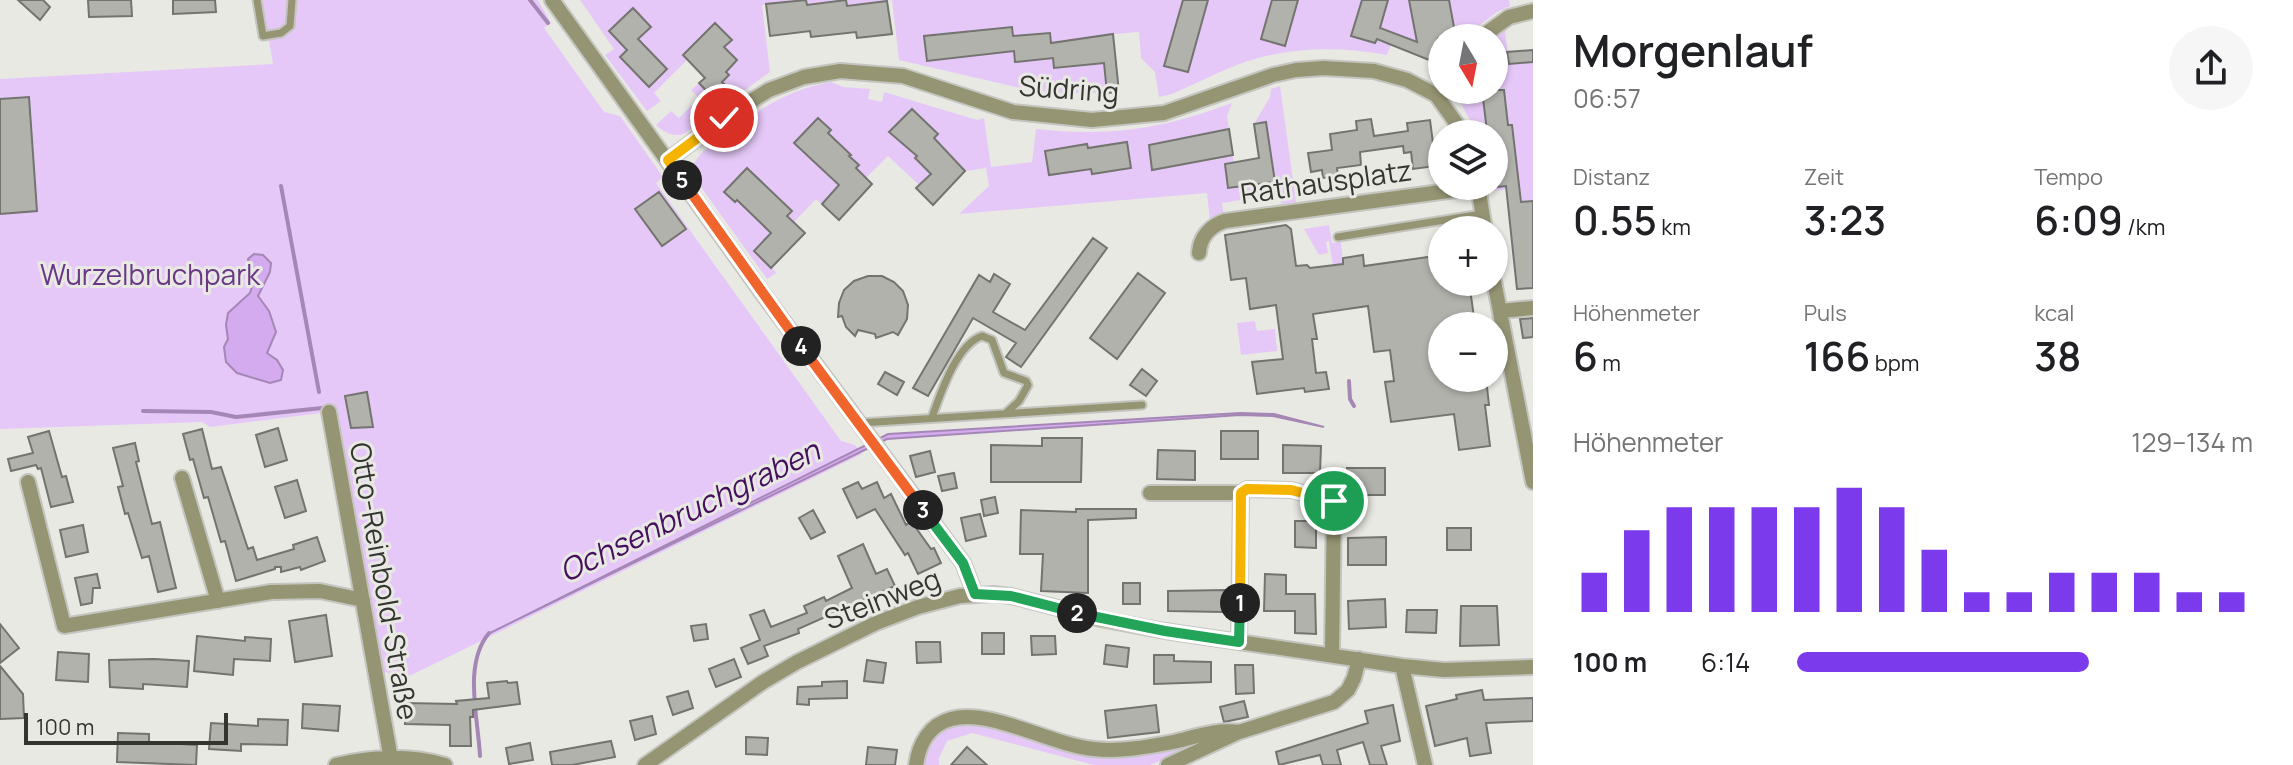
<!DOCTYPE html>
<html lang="de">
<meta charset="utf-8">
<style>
:root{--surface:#fff;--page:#f6f6f6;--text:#202124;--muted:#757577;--accent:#7c3aed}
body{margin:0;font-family:Manrope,sans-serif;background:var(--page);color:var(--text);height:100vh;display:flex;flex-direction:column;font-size:30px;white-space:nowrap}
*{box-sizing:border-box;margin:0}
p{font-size:26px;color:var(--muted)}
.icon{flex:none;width:44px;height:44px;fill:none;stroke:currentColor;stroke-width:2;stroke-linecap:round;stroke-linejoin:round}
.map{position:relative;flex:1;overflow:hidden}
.panel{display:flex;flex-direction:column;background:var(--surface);width:760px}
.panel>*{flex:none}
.needle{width:52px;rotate:170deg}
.fabs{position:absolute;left:1428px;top:24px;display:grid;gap:16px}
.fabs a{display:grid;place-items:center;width:80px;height:80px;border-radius:50%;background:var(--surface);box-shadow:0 2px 6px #0004;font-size:40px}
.scale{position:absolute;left:24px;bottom:20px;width:204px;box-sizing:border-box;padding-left:8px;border:4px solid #343431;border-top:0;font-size:22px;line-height:28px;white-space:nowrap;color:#343431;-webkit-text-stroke:6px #e9e9e4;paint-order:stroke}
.pin{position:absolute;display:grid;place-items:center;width:68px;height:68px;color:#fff;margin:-34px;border:4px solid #fff;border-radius:50%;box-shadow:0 2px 8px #0007}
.km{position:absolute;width:40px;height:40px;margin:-20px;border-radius:50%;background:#222;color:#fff;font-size:22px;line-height:40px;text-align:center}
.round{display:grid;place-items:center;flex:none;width:84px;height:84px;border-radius:42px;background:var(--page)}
.headline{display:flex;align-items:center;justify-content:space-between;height:136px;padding:0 40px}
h1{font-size:44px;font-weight:600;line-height:60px}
.metrics{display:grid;grid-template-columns:repeat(3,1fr);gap:12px;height:136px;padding:8px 40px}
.metrics div{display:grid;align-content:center}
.metrics b{font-size:40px;font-weight:600}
.metrics small{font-size:22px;font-weight:400}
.metrics p{font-size:22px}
.chart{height:224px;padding:16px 40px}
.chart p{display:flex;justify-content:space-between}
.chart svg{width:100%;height:144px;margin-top:8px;stroke:var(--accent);stroke-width:6}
ul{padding:0 40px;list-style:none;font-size:26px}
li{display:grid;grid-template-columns:128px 96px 1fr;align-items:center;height:60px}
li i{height:20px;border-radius:10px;background:var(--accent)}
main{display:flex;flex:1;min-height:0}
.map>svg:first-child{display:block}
.green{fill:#e5c8f8}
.water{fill:#d5abef;stroke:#a587b6;stroke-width:2}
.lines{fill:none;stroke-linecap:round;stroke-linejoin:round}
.stream{stroke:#a587b6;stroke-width:4}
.building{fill:#b2b2ad;stroke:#73746f;stroke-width:2}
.service-casing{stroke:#c5c5c0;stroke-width:11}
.minor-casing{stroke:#c5c5c0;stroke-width:18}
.service{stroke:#959473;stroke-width:7}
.minor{stroke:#959473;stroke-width:14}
.split-1-casing{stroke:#fff;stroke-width:16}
.split-2-casing{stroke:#fff;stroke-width:16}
.split-3-casing{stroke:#fff;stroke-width:16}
.split-4-casing{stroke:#fff;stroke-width:16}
.split-5-casing{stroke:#fff;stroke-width:16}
.split-6-casing{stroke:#fff;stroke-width:16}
.split-1{stroke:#f5b400;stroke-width:10}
.split-2{stroke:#22a559;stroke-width:10}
.split-3{stroke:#22a559;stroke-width:10}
.split-4{stroke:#f0652b;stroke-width:10}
.split-5{stroke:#f0652b;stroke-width:10}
.split-6{stroke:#f5b400;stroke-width:10}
.labels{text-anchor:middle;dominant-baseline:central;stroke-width:6;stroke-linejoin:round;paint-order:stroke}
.street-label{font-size:28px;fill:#343431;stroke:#e9e9e4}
.park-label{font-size:28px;fill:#6a3787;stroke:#e9e9e4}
.water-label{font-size:30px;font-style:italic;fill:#450e5f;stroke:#e9e9e4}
</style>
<main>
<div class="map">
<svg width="1533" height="765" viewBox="0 0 1533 765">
<rect width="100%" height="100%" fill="#e9e9e4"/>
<!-- green -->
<path class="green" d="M 262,0 L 538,0 L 551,23 L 544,28 L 604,112 L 620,116 L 663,177 L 656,183 L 841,441 L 855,445 L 862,454 L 391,685 L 388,672 L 384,673 L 337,411 L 210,427 L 202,422 L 0,429 L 0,79 L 273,64 Z
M 580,0 L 798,0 L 762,5 L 770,72 L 684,134 C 673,137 665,133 656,125 L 671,111 L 679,118 L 699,98 L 691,90 L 699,83 L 716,101 L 728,90 L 722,82 L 729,75 L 726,72 L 737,60 L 724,47 L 731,40 L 683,55 L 687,60 L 654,93 L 661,101 L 647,111 L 605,55 L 614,49 Z
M 806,0 L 1409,0 L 1417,42 L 1395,34 L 1387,55 C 1343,47 1301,47 1258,58 C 1229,66 1200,82 1172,94 L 1159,97 L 1155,72 L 1141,58 L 1139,32 L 1102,35 L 1107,93 L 1059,93 L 1024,89 L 899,60 L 892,0 L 847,6 L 846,0 L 807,5 Z
M 1449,0 L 1509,0 L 1510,6 L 1497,12 L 1463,38 L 1456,38 Z
M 1505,30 L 1509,64 L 1533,62 L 1533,249 L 1526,250 L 1519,188 L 1491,191 L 1490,186 L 1494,186 L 1494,134 L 1478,134 L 1456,95 L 1456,90 L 1494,90 L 1494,38 Z
M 831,82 L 843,87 L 870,89 L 868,99 L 882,102 L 884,92 L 977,120 L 984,118 L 991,167 L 1032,162 L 1036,129 C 1111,137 1162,129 1232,103 L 1227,116 L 1237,186 L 1249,185 L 1250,189 L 1263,187 L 1262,184 L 1275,181 L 1266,122 L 1254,124 L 1270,97 L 1271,89 L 1280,86 L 1296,202 L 1281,204 L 1279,194 L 1222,203 L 1224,216 L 1210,221 L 1207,193 L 959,214 L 989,186 L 986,168 L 965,171 L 933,205 L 916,189 L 919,185 L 888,156 L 866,178 L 873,184 L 839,220 L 816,199 L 794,222 L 805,233 L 772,267 L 776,273 L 767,279 L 698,183 L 693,166 C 699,152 713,144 724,135 C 758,110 789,89 831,82 Z
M 1329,225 L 1332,243 L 1341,242 L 1343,264 L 1333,265 L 1329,241 L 1326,242 L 1328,253 L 1319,255 L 1304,229 Z
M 1255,321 L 1257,331 L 1275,329 L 1277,351 L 1241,355 L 1237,323 Z
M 966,723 L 989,725 L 1074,750 L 1222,735 L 1215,740 L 1150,765 L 1094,765 L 972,733 L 947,741 L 939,758 L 939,765 L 922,765 C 928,740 940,727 966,723 Z"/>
<!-- water -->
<path class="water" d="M 254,254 L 263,255 L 271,263 L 270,272 L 258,296 L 269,311 L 276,332 L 267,353 L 277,360 L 283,370 L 281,380 L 270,383 L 237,373 L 226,362 L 224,347 L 228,339 L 226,325 L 228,313 L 250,293 L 253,284 L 248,259 Z
M 1240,413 L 1274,414 L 1324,427 L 1273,416 L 1240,415 L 887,439 L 488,634 L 888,434 Z"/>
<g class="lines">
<!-- stream -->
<path class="stream" d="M 530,0 L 548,23
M 281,186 L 319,392
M 1349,381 L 1350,399 L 1354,406
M 143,411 L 211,412 L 236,417 L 322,408
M 480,756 C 478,717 463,664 489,633"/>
</g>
<!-- building -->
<path class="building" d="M 18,0 L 43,0 L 50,7 L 40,20 Z
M 88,0 L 131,0 L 132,16 L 89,17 Z
M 173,0 L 215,0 L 216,12 L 173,14 Z
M 806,0 L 807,5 L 846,0 L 847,6 L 887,1 L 892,34 L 857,38 L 856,32 L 811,37 L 810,31 L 770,36 L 766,4 Z
M 1183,0 L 1208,0 L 1188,72 L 1164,66 Z
M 1272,0 L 1298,0 L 1285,46 L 1261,39 Z
M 1362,0 L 1388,0 L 1380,28 L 1417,42 L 1409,0 L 1449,0 L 1456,38 L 1438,38 L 1429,60 L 1377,39 L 1375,43 L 1351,36 Z
M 633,8 L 651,27 L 638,39 L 667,69 L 649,87 L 620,57 L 627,50 L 609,31 Z
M 715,23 L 732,40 L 724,47 L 737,60 L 726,72 L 729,75 L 722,82 L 729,89 L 716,101 L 699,83 L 705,78 L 683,55 Z
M 1012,27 L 1013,36 L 1050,33 L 1051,43 L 1113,34 L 1119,92 L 1107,93 L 1104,63 L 1054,68 L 1053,58 L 1015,62 L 1014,51 L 927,61 L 924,36 Z
M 1533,50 L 1533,62 L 1509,64 L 1507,52 Z
M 1482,90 L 1504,90 L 1508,125 L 1512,125 L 1521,202 L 1533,201 L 1533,288 L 1517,289 L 1506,186 L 1498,187 L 1494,134 L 1491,130 L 1487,131 Z
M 29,97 L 37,211 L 0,214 L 0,99 Z
M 912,109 L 938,134 L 934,138 L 965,171 L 933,205 L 916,188 L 931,174 L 915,158 L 917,156 L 889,132 Z
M 818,118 L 831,130 L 828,133 L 851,155 L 849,156 L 859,165 L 856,168 L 872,184 L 839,220 L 822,204 L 839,185 L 794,143 Z
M 1371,119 L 1374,136 L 1408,131 L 1407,123 L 1430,120 L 1436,166 L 1413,169 L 1411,152 L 1404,153 L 1403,146 L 1360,152 L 1361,165 L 1337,168 L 1338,176 L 1323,178 L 1322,170 L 1311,172 L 1308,153 L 1332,150 L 1330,134 L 1357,130 L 1356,121 Z
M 1266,122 L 1275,182 L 1228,188 L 1225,164 L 1259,158 L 1254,124 Z
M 1229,129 L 1233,155 L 1152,170 L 1149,145 Z
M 1127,142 L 1131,168 L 1092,174 L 1091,169 L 1049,175 L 1045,151 L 1087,144 L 1088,148 Z
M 747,168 L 792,211 L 787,216 L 805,233 L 771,268 L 754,251 L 771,233 L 737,200 L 735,202 L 724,192 Z
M 659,192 L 686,229 L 662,246 L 635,209 Z
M 1286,225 L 1291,229 L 1296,266 L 1307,265 L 1310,268 L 1343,264 L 1343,258 L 1363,255 L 1364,266 L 1442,255 L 1442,282 L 1469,282 L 1475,324 L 1442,326 L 1442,379 L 1486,378 L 1489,405 L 1485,405 L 1490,446 L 1459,450 L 1454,414 L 1391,422 L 1385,382 L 1394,381 L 1390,350 L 1374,352 L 1368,306 L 1313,314 L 1317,339 L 1312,339 L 1316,373 L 1326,372 L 1329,389 L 1305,392 L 1304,388 L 1257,394 L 1252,362 L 1283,359 L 1276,305 L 1250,309 L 1246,278 L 1231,280 L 1225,235 Z
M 1093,238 L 1107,248 L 1021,367 L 1006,357 L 1016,343 L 973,318 L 928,396 L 913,388 L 979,275 L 990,282 L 994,274 L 1010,284 L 993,312 L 1025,330 Z
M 1138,273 L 1165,293 L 1117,359 L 1090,338 Z
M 868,276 L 882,276 L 894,282 L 903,291 L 908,305 L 907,319 L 898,335 L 893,332 L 876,338 L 875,334 L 858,330 L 855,336 L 846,327 L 842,316 L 838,317 L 839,303 L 844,290 L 854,281 Z
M 1533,318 L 1533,337 L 1523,338 L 1520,319 Z
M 1142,369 L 1157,381 L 1146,396 L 1130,385 Z
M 885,372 L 904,382 L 897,395 L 878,384 Z
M 367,392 L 373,427 L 351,428 L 345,396 Z
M 278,428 L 287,460 L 265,467 L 256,435 Z
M 202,429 L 212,469 L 221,467 L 248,549 L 253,547 L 257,560 L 294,549 L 293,545 L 317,537 L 325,561 L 301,570 L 300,567 L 281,572 L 281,567 L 275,567 L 275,569 L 236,581 L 225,541 L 221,542 L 208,497 L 204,498 L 193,459 L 190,460 L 183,434 Z
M 49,431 L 62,477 L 66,476 L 73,502 L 51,507 L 41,468 L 38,469 L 36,465 L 11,471 L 8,459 L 33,453 L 28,437 Z
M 1221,431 L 1258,431 L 1258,459 L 1221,459 Z
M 1042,438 L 1082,438 L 1081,482 L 991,482 L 991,445 L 1042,446 Z
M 135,443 L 139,461 L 136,462 L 152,524 L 160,522 L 176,588 L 158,592 L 149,556 L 142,558 L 128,513 L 125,514 L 118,487 L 123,486 L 113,448 Z
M 1283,445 L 1321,446 L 1320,473 L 1283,473 Z
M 1158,450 L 1195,451 L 1195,480 L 1157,479 Z
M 930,451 L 935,472 L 916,477 L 910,456 Z
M 1347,468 L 1385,468 L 1385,495 L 1347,495 Z
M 954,473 L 957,488 L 942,491 L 938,476 Z
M 297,480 L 306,511 L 285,518 L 275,487 Z
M 858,482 L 862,489 L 877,482 L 884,498 L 891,494 L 906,525 L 911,521 L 931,549 L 934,548 L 941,563 L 918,574 L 908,553 L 905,555 L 875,509 L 857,518 L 843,489 Z
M 995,497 L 998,513 L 984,516 L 981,500 Z
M 1076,509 L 1136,509 L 1136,518 L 1088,520 L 1088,593 L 1041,591 L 1043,554 L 1020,554 L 1021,510 L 1076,512 Z
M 813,510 L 825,532 L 811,539 L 799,518 Z
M 980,514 L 986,536 L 966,541 L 961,518 Z
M 1295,521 L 1316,521 L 1316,548 L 1295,547 Z
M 83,525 L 88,552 L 66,557 L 60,530 Z
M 1447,528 L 1471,528 L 1471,550 L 1447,550 Z
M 1386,537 L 1386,565 L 1348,565 L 1348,538 Z
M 863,544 L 876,574 L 887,569 L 895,586 L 798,629 L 799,633 L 764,646 L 768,656 L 748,664 L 741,648 L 760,640 L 750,615 L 764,610 L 771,627 L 807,613 L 804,606 L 824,597 L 826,601 L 852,588 L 838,556 Z
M 97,574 L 100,588 L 93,588 L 92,603 L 81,605 L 75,578 Z
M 1265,574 L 1286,575 L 1286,594 L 1315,594 L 1316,634 L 1295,633 L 1295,611 L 1264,611 Z
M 1123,583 L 1140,583 L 1140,604 L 1123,604 Z
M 1225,590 L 1224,612 L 1168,611 L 1168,591 Z
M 1385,599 L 1386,627 L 1349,629 L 1348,601 Z
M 1461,606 L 1497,606 L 1499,645 L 1460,646 Z
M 1407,610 L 1437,610 L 1436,633 L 1406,632 Z
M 326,615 L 332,656 L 295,662 L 289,621 Z
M 0,624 L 19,648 L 0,663 Z
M 706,624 L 708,639 L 694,641 L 691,626 Z
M 982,633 L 1004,633 L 1004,654 L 982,654 Z
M 197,636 L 245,641 L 245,637 L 271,639 L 270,661 L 234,659 L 233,675 L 194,671 Z
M 1031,636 L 1055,636 L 1056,654 L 1032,655 Z
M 916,642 L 940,642 L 941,662 L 917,663 Z
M 1106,645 L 1129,648 L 1127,667 L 1104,664 Z
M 58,652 L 89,654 L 88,682 L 56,680 Z
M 1154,655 L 1174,655 L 1174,661 L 1211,662 L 1211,682 L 1154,684 Z
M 154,659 L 189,661 L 187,687 L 143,684 L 143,689 L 110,687 L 109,660 Z
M 734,659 L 741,677 L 716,687 L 709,669 Z
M 867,660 L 886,663 L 883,683 L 864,681 Z
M 1235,665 L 1253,665 L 1254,693 L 1236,694 Z
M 0,666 L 23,694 L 24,718 L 0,719 Z
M 507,681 L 508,683 L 517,682 L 520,704 L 473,710 L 473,717 L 470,717 L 471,746 L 450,746 L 450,725 L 405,724 L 405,703 L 457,704 L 456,701 L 489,698 L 487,683 Z
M 847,681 L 847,698 L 809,699 L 809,705 L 797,704 L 798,687 L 822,686 L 822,682 Z
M 1482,690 L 1484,700 L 1533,698 L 1533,721 L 1486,723 L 1491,753 L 1470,756 L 1467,738 L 1435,746 L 1426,706 L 1457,699 L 1456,695 Z
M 688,691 L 693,708 L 673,715 L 667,697 Z
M 1244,701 L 1248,717 L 1224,722 L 1220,707 Z
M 303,704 L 340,706 L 338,731 L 302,728 Z
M 1156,705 L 1159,732 L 1108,738 L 1105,711 Z
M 1393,705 L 1400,741 L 1381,746 L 1387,765 L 1370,765 L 1363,742 L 1337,750 L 1341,765 L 1323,765 L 1320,755 L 1279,765 L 1276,752 L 1368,723 L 1365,711 Z
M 652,716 L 656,734 L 635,740 L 630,721 Z
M 258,719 L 288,720 L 287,745 L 241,744 L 241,751 L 209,749 L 211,723 L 258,726 Z
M 118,733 L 149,734 L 149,742 L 197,745 L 196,765 L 117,762 Z
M 746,737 L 768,738 L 767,755 L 746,754 Z
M 611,741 L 615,757 L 572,765 L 552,765 L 550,752 Z
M 530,743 L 533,760 L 509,764 L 506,748 Z
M 868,747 L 897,750 L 895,765 L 866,765 Z
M 967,747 L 987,765 L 951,765 Z"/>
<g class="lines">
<defs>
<path id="service" d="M 257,0 L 263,36 L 281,33 L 290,26 L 292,0
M 1338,237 L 1482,214
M 932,417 C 941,393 956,345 982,336 L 992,340 L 1004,373 L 1026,381 L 1028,385 L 1019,401 L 1007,412
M 860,423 L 1142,405"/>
<path id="minor" d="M 552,0 L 763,294 L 963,563 L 975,594
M 1480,38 L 1509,17 L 1533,11
M 668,160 L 724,118 L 769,90 L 804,77 L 840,71 L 903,76 L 1013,112 L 1092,120 L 1164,113 L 1273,75 L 1296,70 L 1324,68 L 1374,71 L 1407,80 L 1436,95 L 1464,134
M 1478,186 L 1485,230
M 1199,253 C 1200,237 1210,226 1225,221 L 1478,187
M 1494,281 L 1533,482
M 1500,311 L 1533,308
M 329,412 L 392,765
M 182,478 L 218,601
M 28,482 L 64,626 L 271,592 L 320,591 L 363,600
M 1150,493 L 1241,493
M 1239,642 L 1241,493 L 1247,489 L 1291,490 L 1334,501 L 1332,655
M 1402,666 L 1425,765
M 336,765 C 371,756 410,755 445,765
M 645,765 L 763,682 L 797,662 L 876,623 L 918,607 L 960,596 L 994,594 L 1011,596 L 1100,619 L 1165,631 L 1402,666 L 1444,670 L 1533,667
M 916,765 C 919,744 929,725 951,719 C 991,708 1050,745 1094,749 C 1120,752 1147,747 1173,742 C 1195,737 1216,729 1239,732
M 1168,765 L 1239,732 L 1334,702 L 1348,690 L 1354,678 L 1359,659"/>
</defs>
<!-- service casing -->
<use href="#service" class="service-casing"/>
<!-- minor casing -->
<use href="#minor" class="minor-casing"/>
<!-- service -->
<use href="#service" class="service"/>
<!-- minor -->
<use href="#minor" class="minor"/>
</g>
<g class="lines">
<defs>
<path id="split-1" d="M 1240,603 L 1241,493 L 1247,489 L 1291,490 L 1334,501"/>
<path id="split-2" d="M 1077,613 L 1165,631 L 1239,642 L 1240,603"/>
<path id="split-3" d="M 923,510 L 963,563 L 975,594 L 1011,596 L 1077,613"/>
<path id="split-4" d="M 801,346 L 923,510"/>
<path id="split-5" d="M 682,180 L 801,346"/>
<path id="split-6" d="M 682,180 L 668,160 L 724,118"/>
</defs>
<!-- split-1 casing -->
<use href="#split-1" class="split-1-casing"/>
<!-- split-2 casing -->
<use href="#split-2" class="split-2-casing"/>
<!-- split-3 casing -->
<use href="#split-3" class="split-3-casing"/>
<!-- split-4 casing -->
<use href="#split-4" class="split-4-casing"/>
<!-- split-5 casing -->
<use href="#split-5" class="split-5-casing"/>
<!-- split-6 casing -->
<use href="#split-6" class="split-6-casing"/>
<!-- split-1 -->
<use href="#split-1" class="split-1"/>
<!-- split-2 -->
<use href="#split-2" class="split-2"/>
<!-- split-3 -->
<use href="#split-3" class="split-3"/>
<!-- split-4 -->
<use href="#split-4" class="split-4"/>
<!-- split-5 -->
<use href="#split-5" class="split-5"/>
<!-- split-6 -->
<use href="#split-6" class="split-6"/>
</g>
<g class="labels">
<!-- street labels -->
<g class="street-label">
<text transform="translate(1069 88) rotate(4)">Südring</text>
<text transform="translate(1326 181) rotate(-8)">Rathausplatz</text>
<text transform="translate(385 581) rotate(80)">Otto-Reinbold-Straße</text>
<text transform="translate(882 598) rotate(-21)">Steinweg</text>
</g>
<!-- park labels -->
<g class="park-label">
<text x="150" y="274">Wurzelbruchpark</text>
</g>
<!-- water labels -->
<g class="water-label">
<text transform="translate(689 510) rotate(-26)">Ochsenbruchgraben</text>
</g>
</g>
</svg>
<div class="fabs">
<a><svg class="needle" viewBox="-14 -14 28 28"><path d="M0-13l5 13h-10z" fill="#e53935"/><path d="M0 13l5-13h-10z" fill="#757577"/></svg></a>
<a><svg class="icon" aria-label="layers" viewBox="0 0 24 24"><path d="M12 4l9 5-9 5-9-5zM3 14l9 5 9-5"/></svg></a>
<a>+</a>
<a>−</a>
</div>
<div class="scale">100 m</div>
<div class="pin" style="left:1334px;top:501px;background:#1e9e55"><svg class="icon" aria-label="arrive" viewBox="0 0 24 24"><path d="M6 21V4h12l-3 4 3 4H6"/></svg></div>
<div class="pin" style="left:724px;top:118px;background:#d93025"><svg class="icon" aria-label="check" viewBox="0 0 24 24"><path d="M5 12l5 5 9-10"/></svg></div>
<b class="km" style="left:1240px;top:603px">1</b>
<b class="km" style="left:1077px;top:613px">2</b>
<b class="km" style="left:923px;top:510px">3</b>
<b class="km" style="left:801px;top:346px">4</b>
<b class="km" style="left:682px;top:180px">5</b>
</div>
<section class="panel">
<div class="headline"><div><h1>Morgenlauf</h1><p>06:57</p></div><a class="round"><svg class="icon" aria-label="share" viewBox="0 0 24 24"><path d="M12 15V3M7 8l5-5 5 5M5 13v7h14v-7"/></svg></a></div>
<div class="metrics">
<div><p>Distanz</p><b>0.55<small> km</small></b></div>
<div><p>Zeit</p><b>3:23</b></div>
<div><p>Tempo</p><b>6:09<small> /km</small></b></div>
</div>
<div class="metrics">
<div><p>Höhenmeter</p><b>6<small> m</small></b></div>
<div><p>Puls</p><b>166<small> bpm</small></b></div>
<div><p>kcal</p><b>38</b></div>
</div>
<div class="chart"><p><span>Höhenmeter</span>129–134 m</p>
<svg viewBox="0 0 160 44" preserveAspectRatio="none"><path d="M5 44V32M15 44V19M25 44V12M35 44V12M45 44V12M55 44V12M65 44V6M75 44V12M85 44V25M95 44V38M105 44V38M115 44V32M125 44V32M135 44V32M145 44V38M155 44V38"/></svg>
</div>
<ul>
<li><b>100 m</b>6:14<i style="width:64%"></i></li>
</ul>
</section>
</main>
